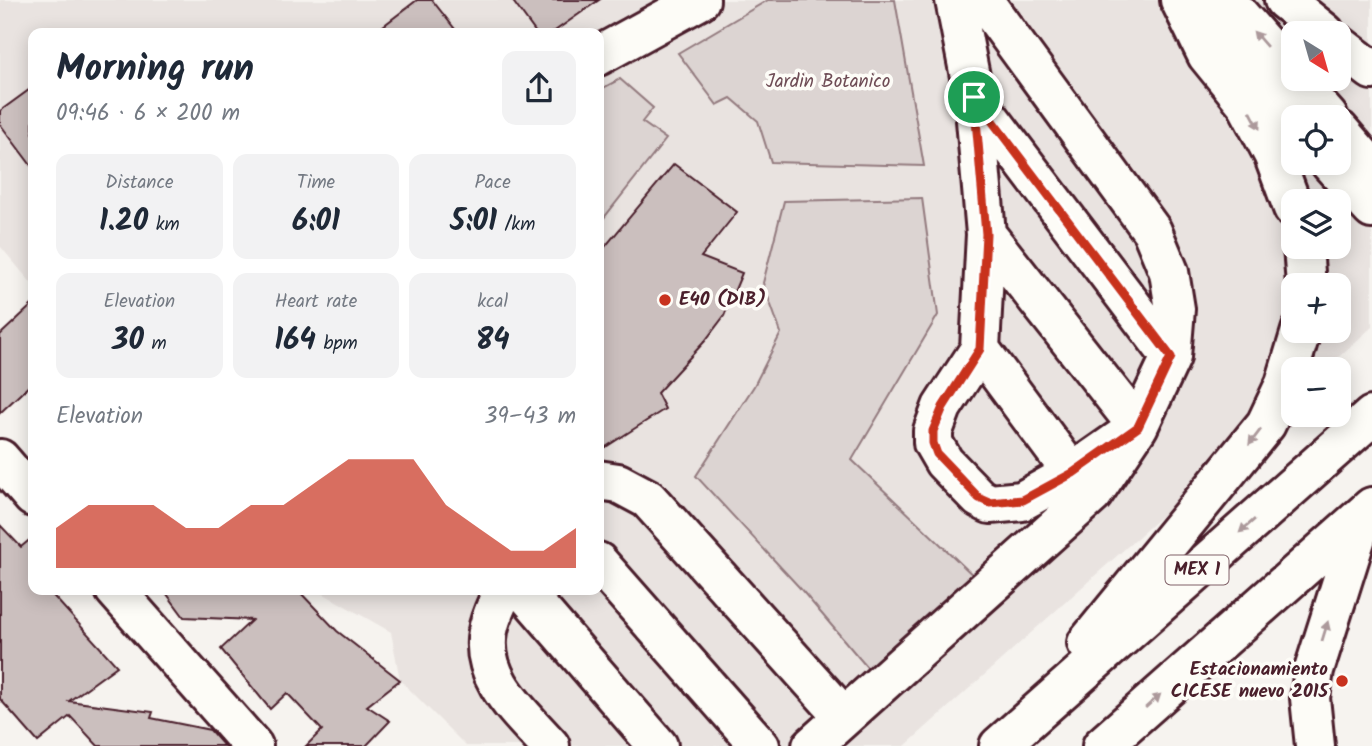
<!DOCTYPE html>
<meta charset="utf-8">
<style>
:root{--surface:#fff;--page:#f2f2f3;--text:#1f2937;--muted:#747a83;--accent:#c8321e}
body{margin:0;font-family:Kalam,sans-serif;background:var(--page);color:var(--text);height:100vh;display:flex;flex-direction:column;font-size:26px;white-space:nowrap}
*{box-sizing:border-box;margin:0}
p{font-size:23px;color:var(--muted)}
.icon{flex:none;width:38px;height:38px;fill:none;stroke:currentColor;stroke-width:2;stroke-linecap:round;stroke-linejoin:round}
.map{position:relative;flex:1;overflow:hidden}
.details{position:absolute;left:28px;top:28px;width:576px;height:567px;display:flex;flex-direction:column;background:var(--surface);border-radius:14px;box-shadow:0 4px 18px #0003}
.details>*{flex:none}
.needle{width:46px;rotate:143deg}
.fabs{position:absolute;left:1281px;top:21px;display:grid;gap:14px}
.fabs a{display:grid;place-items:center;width:70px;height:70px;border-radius:14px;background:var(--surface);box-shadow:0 4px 18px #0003;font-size:35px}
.pin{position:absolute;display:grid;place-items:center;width:60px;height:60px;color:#fff;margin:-30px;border:4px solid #fff;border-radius:50%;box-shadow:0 2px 7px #0007}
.round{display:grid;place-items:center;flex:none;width:74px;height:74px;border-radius:14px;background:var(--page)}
.summary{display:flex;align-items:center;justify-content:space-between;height:119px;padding:0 28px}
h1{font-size:38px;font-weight:600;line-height:52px}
.metrics{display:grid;grid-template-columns:repeat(3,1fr);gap:10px;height:119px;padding:7px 28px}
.metrics div{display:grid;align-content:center;border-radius:14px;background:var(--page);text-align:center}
.metrics b{font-size:30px;font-weight:600}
.metrics small{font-size:19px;font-weight:400}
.metrics p{font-size:19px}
.chart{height:196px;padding:14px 28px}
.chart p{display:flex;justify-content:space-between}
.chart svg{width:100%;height:126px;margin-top:7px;fill:var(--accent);opacity:.7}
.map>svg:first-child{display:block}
.built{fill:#e9e3e0;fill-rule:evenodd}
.green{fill:#dcd4d2;stroke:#937a7e;stroke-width:2}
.building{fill:#cbbfbe;stroke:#4a1f2b;stroke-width:2}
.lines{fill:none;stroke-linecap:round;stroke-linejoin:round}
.minor-casing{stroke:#4a1f2b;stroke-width:44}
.highway-casing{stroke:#4a1f2b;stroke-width:44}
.minor{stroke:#fdfcf7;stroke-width:38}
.highway{stroke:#fdfcf7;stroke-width:38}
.oneway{fill:#ac999b}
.route-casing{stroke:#fff;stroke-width:14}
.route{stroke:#c8321e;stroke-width:9}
.poi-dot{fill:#c8321e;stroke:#fdfcf7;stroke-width:2.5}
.labels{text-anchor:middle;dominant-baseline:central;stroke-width:7;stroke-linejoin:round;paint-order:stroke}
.shield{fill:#fdfcf7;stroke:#806168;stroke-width:2}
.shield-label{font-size:18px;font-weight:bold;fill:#4a1f2b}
.park-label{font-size:19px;fill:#6e4c55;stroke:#fdfcf7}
.poi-label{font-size:19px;font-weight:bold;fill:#4a1f2b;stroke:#fdfcf7;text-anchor:start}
</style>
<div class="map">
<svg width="1372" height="746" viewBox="0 0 1372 746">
<rect width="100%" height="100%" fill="#f6f3ef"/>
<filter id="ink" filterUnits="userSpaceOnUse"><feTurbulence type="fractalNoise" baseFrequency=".0143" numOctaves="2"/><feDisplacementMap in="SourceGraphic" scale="14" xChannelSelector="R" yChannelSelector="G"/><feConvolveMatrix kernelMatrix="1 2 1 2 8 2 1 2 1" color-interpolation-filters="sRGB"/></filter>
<g filter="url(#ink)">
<!-- built -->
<path class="built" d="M 0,0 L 1372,0 L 1372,327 L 1325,369 L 1293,369 L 1293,398 L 905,746 L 466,746 L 400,680 L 391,632 L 317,590 L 598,590 L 598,33 L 33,33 L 33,285 L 0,246 ZM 1293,33 L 1339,33 L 1339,79 L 1293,79 ZM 1293,117 L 1339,117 L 1339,163 L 1293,163 ZM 1293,201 L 1339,201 L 1339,247 L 1293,247 ZM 1293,285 L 1339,285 L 1339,331 L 1293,331 Z"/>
<!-- green -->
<path class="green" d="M 768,0 L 895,0 L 924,166 L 771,162 L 758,121 L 731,98 L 717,105 L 678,53 Z
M 620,79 L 653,108 L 642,122 L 666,139 L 599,224 L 599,90 Z
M 922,198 L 938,315 L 852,460 L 979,581 L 871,672 L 799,587 L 696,476 L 754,386 L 781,333 L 763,283 L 784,201 Z"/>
<!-- building -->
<path class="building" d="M 417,0 L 432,0 L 458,33 L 374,33 Z
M 512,0 L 599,0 L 552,33 L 536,33 Z
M 33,87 L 33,168 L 0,124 L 0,111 Z
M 674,164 L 737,212 L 701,257 L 742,273 L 724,316 L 705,341 L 657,393 L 665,409 L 598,452 L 598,255 Z
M 33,304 L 33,382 L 0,413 L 0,335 Z
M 0,525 L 21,547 L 33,537 L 33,590 L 48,590 L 117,666 L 69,701 L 153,712 L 151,718 L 210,730 L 224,746 L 98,746 L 70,716 L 38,742 L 0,699 Z
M 164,590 L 298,590 L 337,631 L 400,680 L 367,706 L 390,721 L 366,746 L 306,746 L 322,730 L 287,693 L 270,709 L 221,649 L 252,620 L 184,617 Z"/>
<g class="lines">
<defs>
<path id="minor" d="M 955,0 L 974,97 L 986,234 L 980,349 L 942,407 L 933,431 L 933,443 L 944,462 L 979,498 L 990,504 L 1022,501 L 1072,473 L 1138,427 L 1171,357 L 1175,309 L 1169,272 L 1152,231 L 983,0
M 1187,0 L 1293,121
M 1226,0 L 1293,77
M 598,56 L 700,0
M 1294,79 L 1328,117
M 974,97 L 1171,357
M 1339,130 L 1372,168
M 1330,163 L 1372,209
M 980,349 L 1072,473
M 0,459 L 33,497
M 598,480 L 618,483 L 648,499 L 844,717
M 598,562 L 760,746
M 115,590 L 253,746
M 503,590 C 498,603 490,617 488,631 C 479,679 521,713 550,746
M 523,590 L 658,746
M 812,746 L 1093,494 L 1138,427 L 986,234"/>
<path id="highway" d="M 1180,0 L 1207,55 L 1246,103 L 1273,154 L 1293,208
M 1284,0 L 1325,33
M 1339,45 L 1372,70
M 1303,247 L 1306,285
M 1087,643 L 1266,424 L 1285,384 L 1301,331
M 999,746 L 1372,416
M 1102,746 L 1372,507
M 1315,746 L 1310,698 L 1314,670 L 1363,515"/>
</defs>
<!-- minor casing -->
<use href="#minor" class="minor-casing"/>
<!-- highway casing -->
<use href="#highway" class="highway-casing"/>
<!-- minor -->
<use href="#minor" class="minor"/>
<!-- highway -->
<use href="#highway" class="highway"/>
</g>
<!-- one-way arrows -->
<defs><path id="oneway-solid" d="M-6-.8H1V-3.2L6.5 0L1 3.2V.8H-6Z" transform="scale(1.75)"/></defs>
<g class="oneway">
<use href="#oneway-solid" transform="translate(1260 39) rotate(-131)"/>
<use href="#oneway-solid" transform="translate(1255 120) rotate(62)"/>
<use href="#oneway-solid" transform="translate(1255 437) rotate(127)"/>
<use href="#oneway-solid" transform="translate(1247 526) rotate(139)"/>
<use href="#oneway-solid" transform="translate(1325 631) rotate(-73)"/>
<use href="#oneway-solid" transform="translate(1153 701) rotate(-42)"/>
</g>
</g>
<g class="lines" filter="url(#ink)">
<defs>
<path id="route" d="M 974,97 L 1171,357 L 1138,427 L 1073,473 L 1023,500 L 990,503 L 979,498 L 937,454 L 933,443 L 933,431 L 943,407 L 980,349 L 986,234 Z"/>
</defs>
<!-- route casing -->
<use href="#route" class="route-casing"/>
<!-- route -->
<use href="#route" class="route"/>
</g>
<!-- markers -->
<g class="poi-dot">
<circle cx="665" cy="300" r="7"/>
<circle cx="1342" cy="681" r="7"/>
</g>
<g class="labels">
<!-- shield labels -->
<rect class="shield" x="1165.5" y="555.5" width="63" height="29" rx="5"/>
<g class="shield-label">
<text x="1197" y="570">MEX 1</text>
</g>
<!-- park labels -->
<g class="park-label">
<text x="828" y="82">Jardin Botanico</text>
</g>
<!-- poi labels -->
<g class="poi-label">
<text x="679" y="300">E40 (DIB)</text>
<text x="1328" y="670" text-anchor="end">Estacionamiento<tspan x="1328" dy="22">CICESE nuevo 2015</tspan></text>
</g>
</g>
</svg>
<div class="fabs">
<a><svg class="needle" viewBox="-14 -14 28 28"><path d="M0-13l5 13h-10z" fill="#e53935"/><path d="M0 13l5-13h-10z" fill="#747a83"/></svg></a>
<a><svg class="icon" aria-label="locate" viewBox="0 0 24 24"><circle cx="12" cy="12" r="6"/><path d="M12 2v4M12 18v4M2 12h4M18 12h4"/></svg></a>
<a><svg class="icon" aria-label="layers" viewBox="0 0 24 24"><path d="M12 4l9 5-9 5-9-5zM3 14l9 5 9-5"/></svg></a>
<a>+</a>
<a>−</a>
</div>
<div class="pin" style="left:974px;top:97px;background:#1e9e55"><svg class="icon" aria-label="arrive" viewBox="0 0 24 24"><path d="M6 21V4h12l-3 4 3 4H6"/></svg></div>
<section class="details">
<div class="summary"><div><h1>Morning run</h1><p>09:46 · 6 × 200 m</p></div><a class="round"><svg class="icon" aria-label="share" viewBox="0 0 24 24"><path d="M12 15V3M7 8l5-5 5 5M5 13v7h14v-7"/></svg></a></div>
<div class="metrics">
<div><p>Distance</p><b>1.20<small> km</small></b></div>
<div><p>Time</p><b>6:01</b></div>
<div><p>Pace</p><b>5:01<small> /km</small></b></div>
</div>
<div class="metrics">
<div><p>Elevation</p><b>30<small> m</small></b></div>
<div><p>Heart rate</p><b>164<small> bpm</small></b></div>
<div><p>kcal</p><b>84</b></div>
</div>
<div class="chart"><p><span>Elevation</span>39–43 m</p>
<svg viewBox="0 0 160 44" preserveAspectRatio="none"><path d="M0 44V30L10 22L20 22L30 22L40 30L50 30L60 22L70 22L80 14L90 6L100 6L110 6L120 22L130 30L140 38L150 38L160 30V44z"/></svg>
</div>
</section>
</div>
